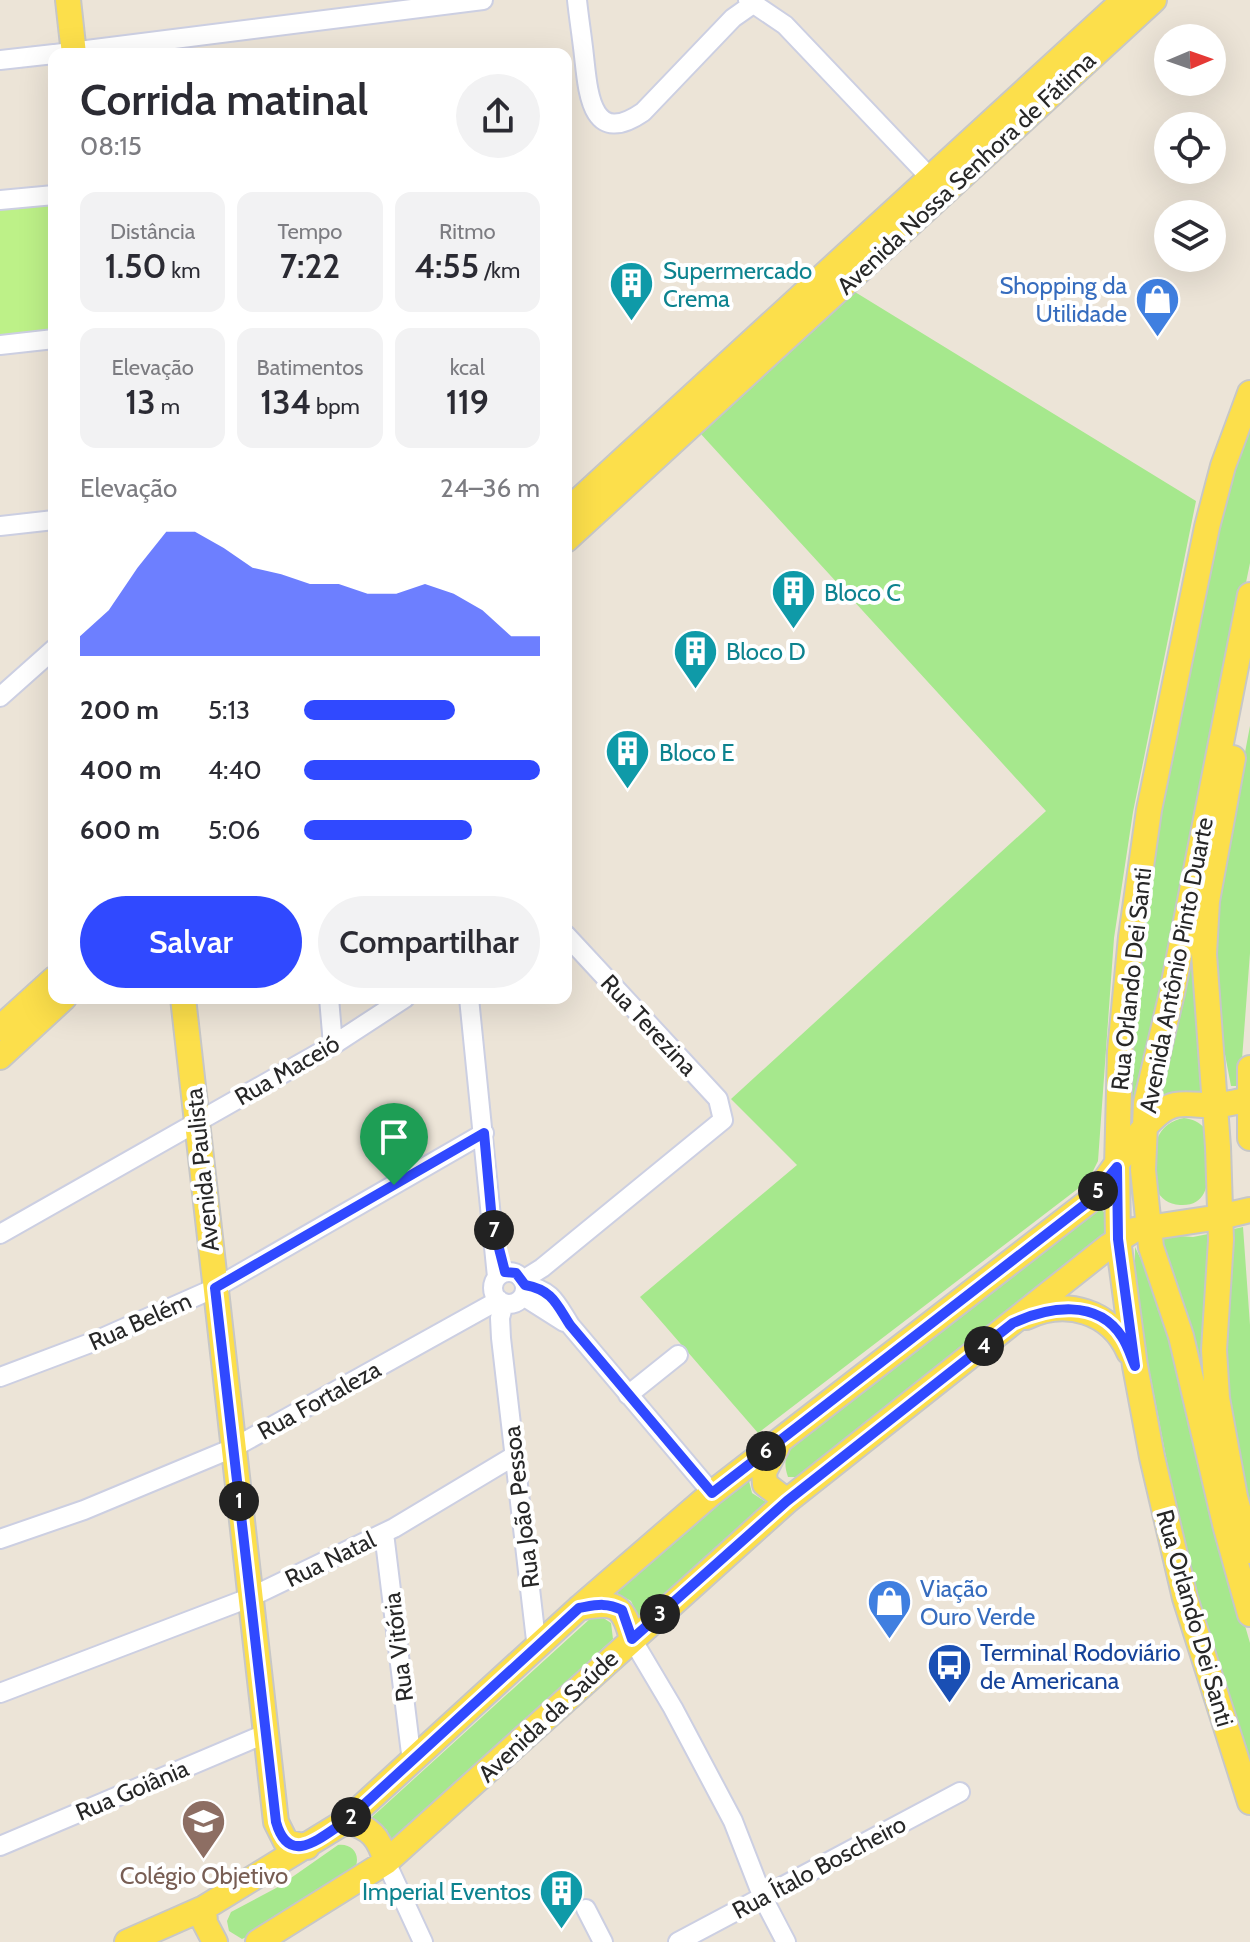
<!DOCTYPE html>
<html lang="pt">
<meta charset="utf-8">
<style>
:root{--surface:#fff;--page:#f2f2f3;--text:#2b2b33;--muted:#7c7c81;--accent:#3049ff}
body{margin:0;font-family:Cabin,sans-serif;background:var(--page);color:var(--text);height:100vh;display:flex;flex-direction:column;font-size:30px;white-space:nowrap}
*{box-sizing:border-box;margin:0}
p{font-size:26px;color:var(--muted)}
.icon{flex:none;width:44px;height:44px;fill:none;stroke:currentColor;stroke-width:2;stroke-linecap:round;stroke-linejoin:round}
.map{position:relative;flex:1;overflow:hidden}
.panel{position:absolute;left:48px;top:48px;width:524px;height:956px;display:flex;flex-direction:column;background:var(--surface);border-radius:16px;box-shadow:0 8px 32px #0002}
.panel>*{flex:none}
.needle{width:52px;rotate:88deg}
.controls{position:absolute;left:1154px;top:24px;display:grid;gap:16px}
.controls a{display:grid;place-items:center;width:72px;height:72px;border-radius:50%;background:var(--surface);box-shadow:0 8px 32px #0002;font-size:40px}
.pin{position:absolute;display:grid;place-items:center;width:68px;height:68px;color:#fff;margin:-82px -34px;border-radius:50% 50% 50% 0;rotate:-45deg;box-shadow:0 0 8px #0007}
.pin .icon{rotate:45deg}
.km{position:absolute;width:40px;height:40px;margin:-20px;border-radius:50%;background:#222;color:#fff;font-size:22px;line-height:40px;text-align:center}
.round{display:grid;place-items:center;flex:none;width:84px;height:84px;border-radius:42px;background:var(--page)}
.summary{display:flex;align-items:center;justify-content:space-between;height:136px;padding:0 32px}
h1{font-size:44px;font-weight:600;line-height:60px}
.stats{display:grid;grid-template-columns:repeat(3,1fr);gap:12px;height:136px;padding:8px 32px}
.stats div{display:grid;align-content:center;border-radius:16px;background:var(--page);text-align:center}
.stats b{font-size:34px;font-weight:600}
.stats small{font-size:22px;font-weight:400}
.stats p{font-size:22px}
.chart{height:224px;padding:16px 32px}
.chart p{display:flex;justify-content:space-between}
.chart svg{width:100%;height:144px;margin-top:8px;fill:var(--accent);opacity:.7}
.primary-button{display:flex;gap:16px;margin-top:auto;padding:16px 32px}
.primary-button a{flex:1;height:92px;border-radius:48px;background:var(--accent);color:#fff;font-size:32px;font-weight:600;line-height:92px;text-align:center}
.primary-button a+a{background:var(--page);color:var(--text)}
ul{padding:0 32px;list-style:none;font-size:26px}
li{display:grid;grid-template-columns:128px 96px 1fr;align-items:center;height:60px}
li i{height:20px;border-radius:10px;background:var(--accent)}
.map>svg:first-child{display:block}
.green{fill:#a6e88d}
.pitch{fill:#bdf188}
.lines{fill:none;stroke-linecap:round;stroke-linejoin:round}
.minor-casing{stroke:#cccfe2;stroke-width:22}
.major-casing{stroke:#c7c7c7;stroke-width:28}
.minor{stroke:#fff;stroke-width:18}
.major{stroke:#fcdf4b;stroke-width:24}
.route-casing{stroke:#fff;stroke-width:16}
.route{stroke:#3049ff;stroke-width:10}
.labels{text-anchor:middle;dominant-baseline:central;stroke-width:8;stroke-linejoin:round;paint-order:stroke}
.street-label{font-size:24px;fill:#272727;stroke:#fff}
.culture-label{font-size:24px;fill:#0d838f;stroke:#fff;text-anchor:start}
.shop-label{font-size:24px;fill:#366cbe;stroke:#fff;text-anchor:end}
.transit-label{font-size:24px;fill:#164399;stroke:#fff;text-anchor:start}
.education-label{font-size:24px;fill:#785e54;stroke:#fff}
</style>
<div class="map">
<svg width="1250" height="1942" viewBox="0 0 1250 1942">
<rect width="100%" height="100%" fill="#ece4d7"/>
<!-- green -->
<path class="green" d="M 855,292 L 1196,501 L 1133,812 L 1114,938 L 1098,1161 L 1088,1181 L 758,1433 L 640,1297 L 797,1165 L 731,1099 L 1046,811 L 700,433 Z
M 1250,421 L 1250,563 L 1174,934 L 1135,1113 L 1129,1113 C 1131,964 1158,820 1188,675 C 1206,589 1221,504 1250,421 Z
M 1250,726 L 1250,953 L 1240,1086 L 1231,1086 L 1215,1002 L 1216,906 Z
M 1196,907 L 1202,1097 L 1162,1098 L 1158,1094 Z
M 1184,1118 C 1192,1119 1200,1122 1205,1129 C 1209,1136 1207,1146 1208,1154 C 1209,1175 1211,1207 1180,1205 C 1168,1204 1162,1199 1155,1189 C 1153,1161 1148,1125 1184,1118 Z
M 1098,1208 L 1107,1214 L 1107,1236 L 799,1477 L 788,1477 C 779,1452 795,1446 812,1431 Z
M 1243,1227 L 1250,1325 L 1250,1525 L 1228,1428 L 1223,1332 L 1234,1229 Z
M 1208,1234 L 1212,1237 L 1207,1390 L 1203,1391 L 1161,1239 L 1166,1235 L 1193,1237 Z
M 1135,1247 L 1160,1299 L 1218,1532 L 1250,1643 L 1250,1769 L 1206,1632 L 1184,1551 L 1147,1358 L 1135,1271 Z
M 748,1477 L 752,1493 L 766,1502 L 639,1618 L 631,1601 L 615,1592 Z
M 592,1617 L 602,1617 L 611,1623 L 613,1639 L 390,1843 L 387,1830 L 371,1818 Z
M 338,1845 C 353,1843 362,1856 354,1870 L 278,1922 L 242,1939 L 229,1931 L 227,1921 L 231,1912 L 278,1887 Z"/>
<!-- pitch -->
<path class="pitch" d="M 54,204 L 54,329 L 0,335 L 0,210 Z"/>
<g class="lines">
<defs>
<path id="minor" d="M 577,0 C 579,19 582,37 584,56 C 588,92 591,148 643,112 L 733,18 L 753,4
M 748,0 L 785,25 L 939,187
M 55,54 L 483,0
M 0,60 L 54,54
M 0,200 L 54,195
M 0,345 L 54,339
M 0,526 L 54,520
M 0,697 L 54,649
M 329,998 L 333,1045
M 469,998 L 497,1277
M 0,1234 L 333,1045 L 405,998
M493 1288a16 16 0 1 1 32 0a16 16 0 1 1-32 0Z
M 523,1280 L 542,1268 L 723,1120 L 718,1099 L 566,935
M 525,1285 C 552,1290 556,1303 570,1325 L 712,1493
M 523,1296 L 564,1322
M 504,1303 L 500,1318 L 501,1338 L 537,1649
M 0,1377 L 93,1342 L 215,1288 L 484,1133
M 628,1395 L 678,1355
M 384,1533 L 412,1762
M 0,1539 L 84,1510 L 233,1448 L 499,1300
M 632,1639 L 673,1708 L 733,1821 L 763,1898 L 786,1942
M 0,1693 L 249,1598 L 394,1528 L 514,1456
M 0,1846 L 265,1734
M 386,1862 L 423,1942
M 586,1909 L 603,1942
M 678,1942 L 960,1792"/>
<path id="major" d="M 68,0 L 74,54
M 1250,393 L 1223,466 L 1207,527 L 1149,810 L 1131,937 L 1120,1051 L 1117,1167 L 1118,1239 L 1135,1366 L 1152,1457 L 1185,1598 L 1250,1802
M 566,512 L 1124,0
M 566,540 L 1154,0
M 1250,595 L 1172,993 L 1146,1103 L 1143,1170 L 1151,1247 L 1181,1336 L 1226,1528 L 1250,1614
M 1233,758 L 1207,901 L 1204,954 L 1218,1147 L 1221,1240 L 1214,1350 L 1217,1398 L 1235,1497 L 1250,1551
M 183,998 L 276,1822 L 286,1842 L 307,1847
M 0,1028 L 54,979
M 0,1057 L 64,998
M 1250,1068 L 1250,1138
M 1026,1317 C 1066,1298 1111,1311 1129,1352
M 777,1447 L 764,1472 L 765,1484 L 787,1501
M 579,1608 C 614,1601 623,1603 632,1639
M 346,1821 C 371,1828 379,1837 386,1862
M 204,1908 L 205,1923 L 215,1942
M 127,1942 L 204,1908 L 346,1821 L 579,1608 L 712,1493 L 1088,1202 C 1111,1177 1146,1111 1175,1105 C 1190,1102 1205,1107 1219,1105 C 1229,1104 1240,1101 1250,1099
M 258,1942 L 386,1862 L 787,1501 L 1109,1246 L 1134,1230 L 1220,1217 L 1250,1210"/>
</defs>
<!-- minor casing -->
<use href="#minor" class="minor-casing"/>
<!-- major casing -->
<use href="#major" class="major-casing"/>
<!-- minor -->
<use href="#minor" class="minor"/>
<!-- major -->
<use href="#major" class="major"/>
</g>
<g class="lines">
<defs>
<path id="route" d="M 484,1133 L 492,1221 L 505,1272 L 516,1273 L 525,1285 C 552,1290 556,1303 570,1325 L 712,1493 L 1088,1202 L 1117,1167 L 1118,1239 L 1135,1366 C 1131,1357 1128,1346 1122,1337 C 1097,1298 1048,1307 1013,1323 L 787,1501 L 632,1639 L 622,1610 C 606,1602 596,1605 579,1608 L 346,1821 C 321,1837 289,1868 276,1822 L 215,1288 Z"/>
</defs>
<!-- route casing -->
<use href="#route" class="route-casing"/>
<!-- route -->
<use href="#route" class="route"/>
</g>
<!-- icons -->
<defs>
<symbol id="building-pin" viewBox="-11 -11 22 30"><path d="M0 17L-7.5 6A9.5 9.5 0 1 1 7.5 6Z" fill="#0f9aa8" stroke="#fff"/><path d="M-4-6H4V6H1V3H-1V6H-4ZM-2.5-4.3h1.7v1.8h-1.7ZM.8-4.3h1.7v1.8H.8ZM-2.5-1h1.7V.8h-1.7ZM.8-1h1.7V.8H.8Z" fill="#fff"/></symbol>
<symbol id="shop-pin" viewBox="-11 -11 22 30"><path d="M0 17L-7.5 6A9.5 9.5 0 1 1 7.5 6Z" fill="#3f7fe0" stroke="#fff"/><path d="M-5-2.5h2.3a2.7 3.5 0 0 1 5.4 0H5L5.5 6h-11ZM-1.5-2.5h3a1.5 2.3 0 0 0-3 0Z" fill="#fff"/></symbol>
<symbol id="bus-pin" viewBox="-11 -11 22 30"><path d="M0 17L-7.5 6A9.5 9.5 0 1 1 7.5 6Z" fill="#1a4fb4" stroke="#fff"/><path d="M-5-6H5V4H4V6H2V4H-2V6H-4V4H-5ZM-3.5-4V0h7V-4ZM-3.5 1.2v1.5H-2V1.2ZM2 1.2v1.5H3.5V1.2Z" fill="#fff"/></symbol>
<symbol id="school-pin" viewBox="-11 -11 22 30"><path d="M0 17L-7.5 6A9.5 9.5 0 1 1 7.5 6Z" fill="#8d6e63" stroke="#fff"/><path d="M0-5L7-2L0 1L-7-2ZM-4 1L0 2.5L4 1V4Q0 6-4 4Z" fill="#fff"/></symbol>
</defs>
<g fill-rule="evenodd">
<use href="#building-pin" x="606" y="258" width="51" height="69"/>
<use href="#shop-pin" x="1132" y="274" width="51" height="69"/>
<use href="#building-pin" x="768" y="566" width="51" height="69"/>
<use href="#building-pin" x="670" y="626" width="51" height="69"/>
<use href="#building-pin" x="602" y="726" width="51" height="69"/>
<use href="#shop-pin" x="864" y="1576" width="51" height="69"/>
<use href="#bus-pin" x="924" y="1640" width="51" height="69"/>
<use href="#school-pin" x="178" y="1796" width="51" height="69"/>
<use href="#building-pin" x="536" y="1866" width="51" height="69"/>
</g>
<g class="labels">
<!-- street labels -->
<g class="street-label">
<text transform="translate(966 173) rotate(-43)">Avenida Nossa Senhora de Fátima</text>
<text transform="translate(1176 965) rotate(-79)">Avenida Antônio Pinto Duarte</text>
<text transform="translate(1131 979) rotate(-84)">Rua Orlando Dei Santi</text>
<text transform="translate(649 1025) rotate(47)">Rua Terezina</text>
<text transform="translate(287 1070) rotate(-30)">Rua Maceió</text>
<text transform="translate(202 1170) rotate(-96)">Avenida Paulista</text>
<text transform="translate(140 1321) rotate(-24)">Rua Belém</text>
<text transform="translate(319 1400) rotate(-29)">Rua Fortaleza</text>
<text transform="translate(521 1507) rotate(-97)">Rua João Pessoa</text>
<text transform="translate(330 1559) rotate(-26)">Rua Natal</text>
<text transform="translate(1195 1618) rotate(74)">Rua Orlando Dei Santi</text>
<text transform="translate(398 1647) rotate(-97)">Rua Vitória</text>
<text transform="translate(548 1716) rotate(-43)">Avenida da Saúde</text>
<text transform="translate(132 1790) rotate(-23)">Rua Goiânia</text>
<text transform="translate(819 1867) rotate(-28)">Rua Ítalo Boscheiro</text>
</g>
<!-- culture labels -->
<g class="culture-label">
<text x="663" y="270">Supermercado<tspan x="663" dy="28">Crema</tspan></text>
<text x="824" y="592">Bloco C</text>
<text x="726" y="651">Bloco D</text>
<text x="659" y="752">Bloco E</text>
<text x="531" y="1891" text-anchor="end">Imperial Eventos</text>
</g>
<!-- shop labels -->
<g class="shop-label">
<text x="1127" y="285">Shopping da<tspan x="1127" dy="28">Utilidade</tspan></text>
<text x="920" y="1588" text-anchor="start">Viação<tspan x="920" dy="28">Ouro Verde</tspan></text>
</g>
<!-- transit labels -->
<g class="transit-label">
<text x="980" y="1652">Terminal Rodoviário<tspan x="980" dy="28">de Americana</tspan></text>
</g>
<!-- education labels -->
<g class="education-label">
<text x="204" y="1875">Colégio Objetivo</text>
</g>
</g>
</svg>
<div class="controls">
<a><svg class="needle" viewBox="-14 -14 28 28"><path d="M0-13l5 13h-10z" fill="#e53935"/><path d="M0 13l5-13h-10z" fill="#7c7c81"/></svg></a>
<a><svg class="icon" aria-label="locate" viewBox="0 0 24 24"><circle cx="12" cy="12" r="6"/><path d="M12 2v4M12 18v4M2 12h4M18 12h4"/></svg></a>
<a><svg class="icon" aria-label="layers" viewBox="0 0 24 24"><path d="M12 4l9 5-9 5-9-5zM3 14l9 5 9-5"/></svg></a>
</div>
<div class="pin" style="left:394px;top:1185px;background:#1e9e55"><svg class="icon" aria-label="arrive" viewBox="0 0 24 24"><path d="M6 21V4h12l-3 4 3 4H6"/></svg></div>
<b class="km" style="left:239px;top:1501px">1</b>
<b class="km" style="left:351px;top:1817px">2</b>
<b class="km" style="left:660px;top:1614px">3</b>
<b class="km" style="left:984px;top:1346px">4</b>
<b class="km" style="left:1098px;top:1191px">5</b>
<b class="km" style="left:766px;top:1451px">6</b>
<b class="km" style="left:494px;top:1230px">7</b>
<section class="panel">
<div class="summary"><div><h1>Corrida matinal</h1><p>08:15</p></div><a class="round"><svg class="icon" aria-label="share" viewBox="0 0 24 24"><path d="M12 15V3M7 8l5-5 5 5M5 13v7h14v-7"/></svg></a></div>
<div class="stats">
<div><p>Distância</p><b>1.50<small> km</small></b></div>
<div><p>Tempo</p><b>7:22</b></div>
<div><p>Ritmo</p><b>4:55<small> /km</small></b></div>
</div>
<div class="stats">
<div><p>Elevação</p><b>13<small> m</small></b></div>
<div><p>Batimentos</p><b>134<small> bpm</small></b></div>
<div><p>kcal</p><b>119</b></div>
</div>
<div class="chart"><p><span>Elevação</span>24–36 m</p>
<svg viewBox="0 0 160 44" preserveAspectRatio="none"><path d="M0 44V38L10 30L20 17L30 6L40 6L50 11L60 17L70 19L80 22L90 22L100 25L110 25L120 22L130 25L140 30L150 38L160 38V44z"/></svg>
</div>
<ul>
<li><b>200 m</b>5:13<i style="width:64%"></i></li>
<li><b>400 m</b>4:40<i style="width:100%"></i></li>
<li><b>600 m</b>5:06<i style="width:71%"></i></li>
</ul>
<div class="primary-button"><a>Salvar</a><a>Compartilhar</a></div>
</section>
</div>
